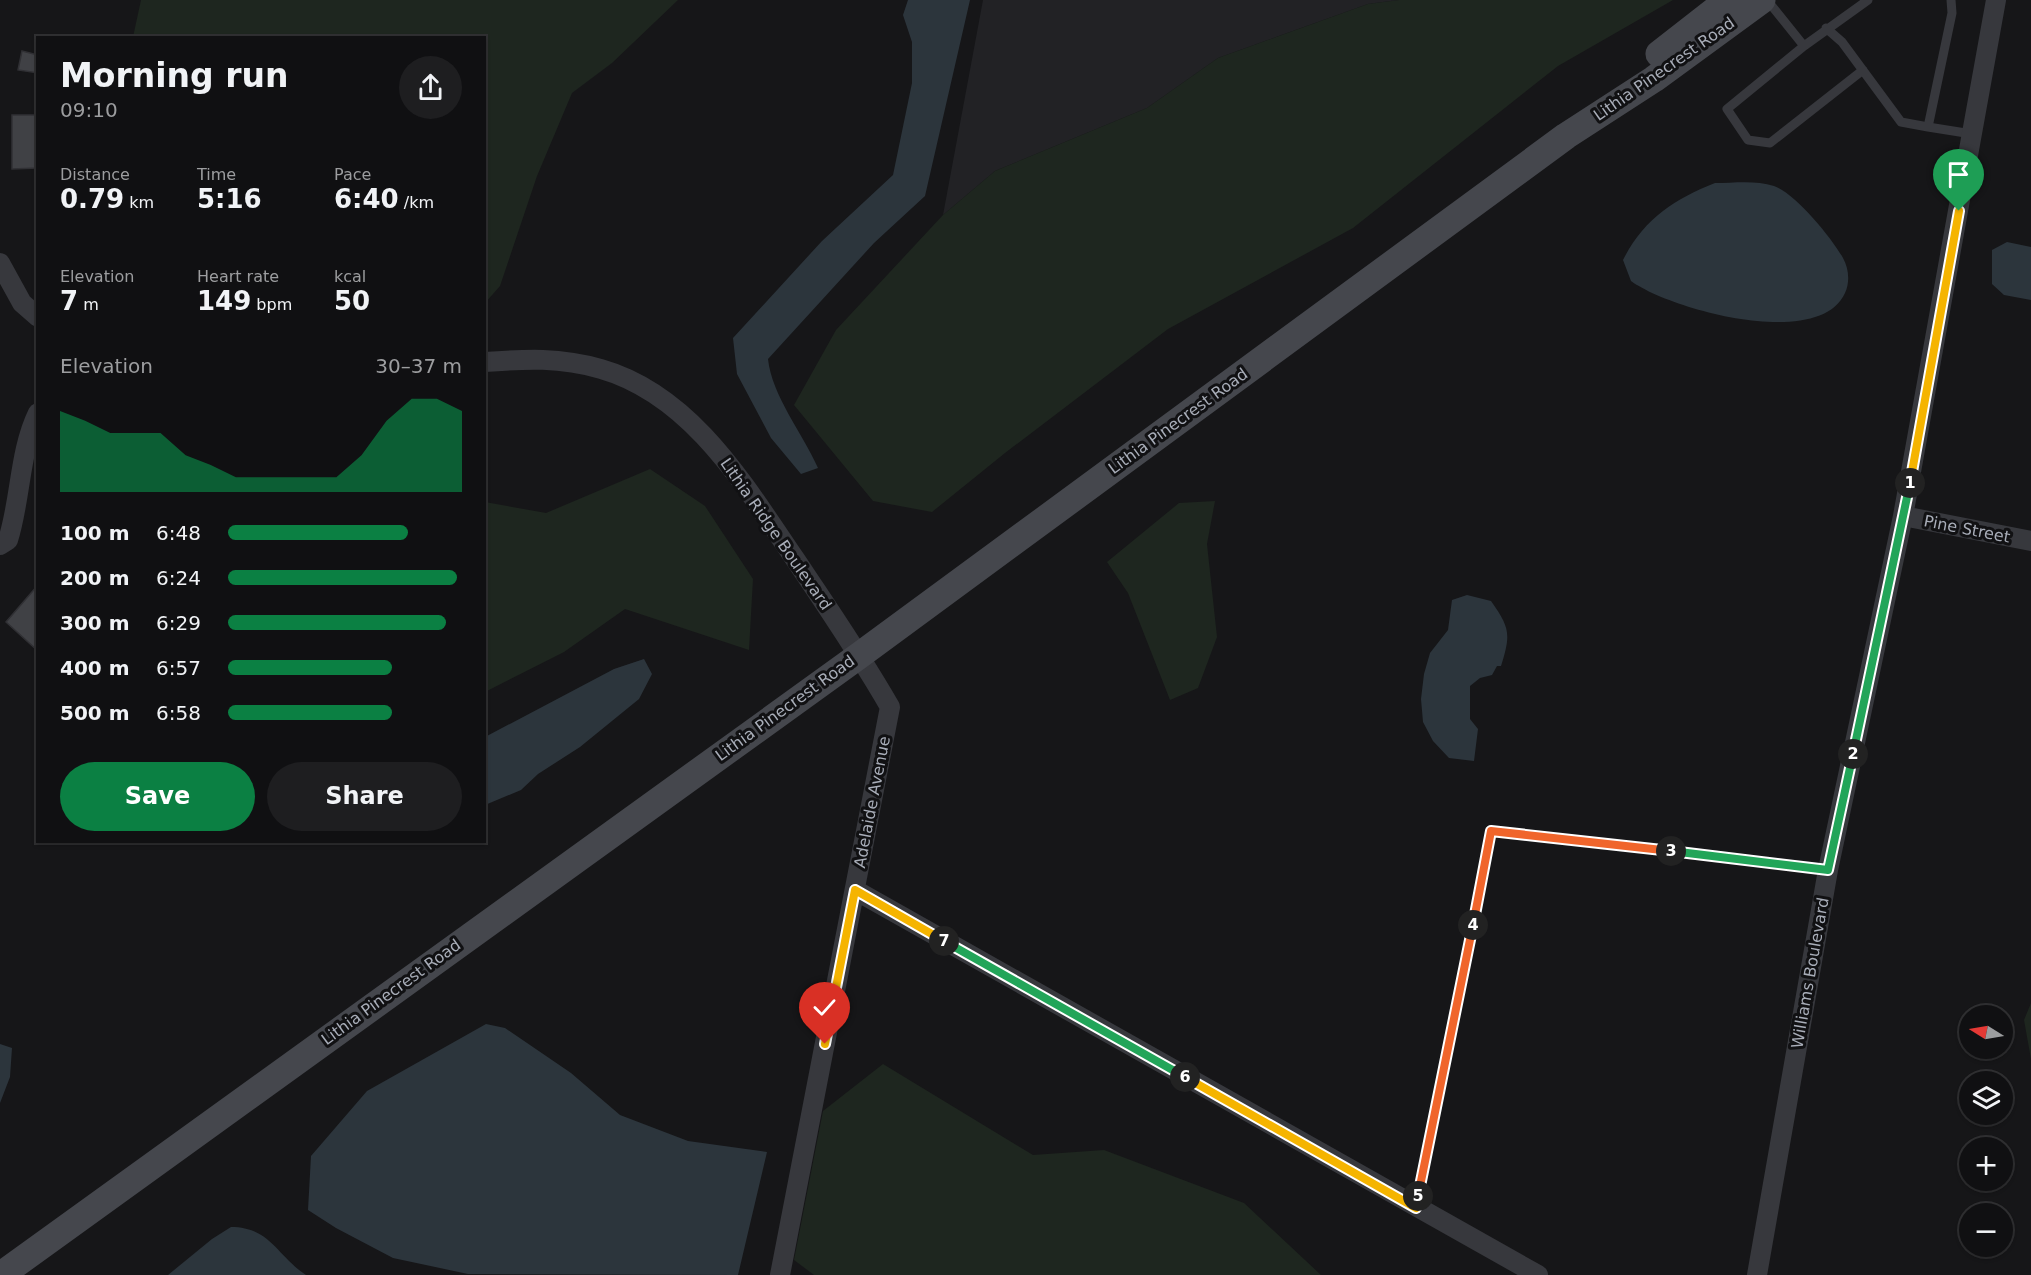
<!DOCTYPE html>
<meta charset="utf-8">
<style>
:root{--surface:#101012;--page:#1e1e20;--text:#f1f3f6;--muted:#9c9d9f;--line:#303032;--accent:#0b8043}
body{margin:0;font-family:"DejaVu Sans",sans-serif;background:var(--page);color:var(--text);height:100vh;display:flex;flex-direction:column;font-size:22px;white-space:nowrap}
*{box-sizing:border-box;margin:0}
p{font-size:20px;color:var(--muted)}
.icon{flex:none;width:33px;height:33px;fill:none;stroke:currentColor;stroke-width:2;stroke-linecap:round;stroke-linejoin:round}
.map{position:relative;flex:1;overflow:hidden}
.details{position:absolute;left:36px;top:36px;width:450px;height:807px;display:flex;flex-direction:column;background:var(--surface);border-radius:0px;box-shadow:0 2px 4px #0004,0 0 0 2px var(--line)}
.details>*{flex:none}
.needle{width:39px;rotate:281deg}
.tools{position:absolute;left:1959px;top:1005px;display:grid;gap:12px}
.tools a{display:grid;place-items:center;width:54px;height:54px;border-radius:50%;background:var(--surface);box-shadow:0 2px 4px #0004,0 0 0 2px var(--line);font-size:30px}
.pin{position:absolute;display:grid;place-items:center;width:51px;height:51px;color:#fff;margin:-62px -26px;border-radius:50% 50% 50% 0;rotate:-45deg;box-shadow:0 0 6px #0007}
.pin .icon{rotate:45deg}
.km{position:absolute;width:30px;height:30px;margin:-15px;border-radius:50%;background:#222;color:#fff;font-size:16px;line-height:30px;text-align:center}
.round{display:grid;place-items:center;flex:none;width:63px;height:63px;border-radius:32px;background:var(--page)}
.head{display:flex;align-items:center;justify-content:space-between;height:102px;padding:0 24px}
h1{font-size:33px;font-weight:600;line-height:45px}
.metrics{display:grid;grid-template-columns:repeat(3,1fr);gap:9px;height:102px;padding:6px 24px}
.metrics div{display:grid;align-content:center}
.metrics b{font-size:26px;font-weight:600}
.metrics small{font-size:16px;font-weight:400}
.metrics p{font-size:16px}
.chart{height:168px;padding:12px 24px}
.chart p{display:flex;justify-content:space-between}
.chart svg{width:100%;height:108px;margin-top:6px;fill:var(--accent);opacity:.7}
.primary-button{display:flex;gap:12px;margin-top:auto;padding:12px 24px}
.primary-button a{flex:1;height:69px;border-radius:36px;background:var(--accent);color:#fff;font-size:24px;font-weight:600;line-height:69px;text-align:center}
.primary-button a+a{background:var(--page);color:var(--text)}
ul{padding:0 24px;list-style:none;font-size:20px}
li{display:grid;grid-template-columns:96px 72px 1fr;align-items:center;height:45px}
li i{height:15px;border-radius:8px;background:var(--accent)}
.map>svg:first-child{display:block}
.built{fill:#222225}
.green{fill:#1e261f}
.water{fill:#2c353c}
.building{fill:#404145;stroke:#303034;stroke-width:1.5}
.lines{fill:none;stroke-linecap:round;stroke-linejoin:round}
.path{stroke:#3d3f44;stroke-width:3;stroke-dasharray:3 4.5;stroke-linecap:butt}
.lane{stroke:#37383d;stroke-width:9}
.street{stroke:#37383d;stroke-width:20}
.secondary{stroke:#45474d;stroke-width:27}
.split-1-casing{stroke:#fff;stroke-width:12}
.split-2-casing{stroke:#fff;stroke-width:12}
.split-3-casing{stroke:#fff;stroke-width:12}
.split-4-casing{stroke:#fff;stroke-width:12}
.split-5-casing{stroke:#fff;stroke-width:12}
.split-6-casing{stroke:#fff;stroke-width:12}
.split-7-casing{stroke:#fff;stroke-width:12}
.split-8-casing{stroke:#fff;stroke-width:12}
.split-1{stroke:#f5b400;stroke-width:8}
.split-2{stroke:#22a559;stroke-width:8}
.split-3{stroke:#22a559;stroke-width:8}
.split-4{stroke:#f0652b;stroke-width:8}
.split-5{stroke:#f0652b;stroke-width:8}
.split-6{stroke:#f5b400;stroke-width:8}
.split-7{stroke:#22a559;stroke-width:8}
.split-8{stroke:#f5b400;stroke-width:8}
.labels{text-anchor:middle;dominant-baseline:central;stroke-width:6;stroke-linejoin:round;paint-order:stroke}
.street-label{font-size:16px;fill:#a8adb8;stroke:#111113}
</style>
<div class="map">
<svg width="2031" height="1275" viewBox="0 0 2031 1275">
<rect width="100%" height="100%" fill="#161618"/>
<!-- built -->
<path class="built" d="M 983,0 L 1399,0 L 1368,4 L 1218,58 L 1147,108 L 995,171 L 943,215 Z"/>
<!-- green -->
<path class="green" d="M 141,0 L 678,0 L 612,63 L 572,93 L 537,176 L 500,286 L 485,303 L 484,38 L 133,37 Z
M 1399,0 L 1673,0 L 1558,66 L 1353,228 L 1168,329 L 1005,453 L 932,512 L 873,501 L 794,405 L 836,330 L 943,215 L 995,171 L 1147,108 L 1218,58 L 1368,4 Z
M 650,469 L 705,506 L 753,579 L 749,650 L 625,609 L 564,652 L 485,692 L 485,502 L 546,513 Z
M 1215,501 L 1207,544 L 1217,637 L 1198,688 L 1170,700 L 1128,593 L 1107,562 L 1179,503 Z
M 2031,1003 L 2031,1059 L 2024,1020 Z
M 883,1064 L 1033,1155 L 1104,1150 L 1244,1203 L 1321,1275 L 814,1275 L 794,1260 L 823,1111 Z"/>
<!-- water -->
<path class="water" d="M 908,0 L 970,0 L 925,196 L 874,243 L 768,359 C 772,396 802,432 818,468 L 801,474 L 771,438 L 737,374 L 733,338 L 822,241 L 893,175 L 912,83 L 912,42 L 903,15 Z
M 1715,183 C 1734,183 1756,180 1774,186 C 1795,193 1832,238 1843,258 C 1849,269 1850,282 1845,293 C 1819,351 1669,309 1631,281 L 1623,260 C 1643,220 1674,199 1715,183 Z
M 2007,242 L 2031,247 L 2031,300 L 2004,295 L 1992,284 L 1992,250 Z
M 1467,595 L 1491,601 C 1510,628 1511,634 1501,666 L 1497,666 L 1492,675 L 1480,678 L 1470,686 L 1470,719 L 1478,729 L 1474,761 L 1449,758 L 1433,741 L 1423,722 L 1421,699 L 1424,674 L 1430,653 L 1448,630 L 1452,600 Z
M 644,659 L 652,674 L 639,699 L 580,747 L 538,774 L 521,790 L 485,805 L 485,737 L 614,669 Z
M 486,1024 L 505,1028 L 571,1073 L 620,1115 L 688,1141 L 767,1152 L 738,1275 L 468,1274 L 393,1258 L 336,1228 L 308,1210 L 311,1156 L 367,1091 Z
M 0,1044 L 12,1048 L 10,1077 L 0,1103 Z
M 231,1227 C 270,1227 277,1256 306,1275 L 168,1275 L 212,1239 Z"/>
<!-- building -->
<path class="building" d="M 22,51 L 38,55 L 38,73 L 18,70 Z
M 12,115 L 38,115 L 38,168 L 12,169 Z
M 38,585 L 38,651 L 6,622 Z"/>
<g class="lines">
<!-- path -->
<path class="path" d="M 1420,1188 L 1491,831 L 1811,868"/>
<!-- lane -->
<path class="lane" d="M 1767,0 L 1804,46 L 1868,0
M 1826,28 L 1842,42 L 1901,122 L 1928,127 L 1952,13 L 1951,0
M 1804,46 L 1727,109 L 1748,140 L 1770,143 L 1863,70
M 1928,127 L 1972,134"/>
<!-- street -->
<path class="street" d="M 0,263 L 22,303 L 38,317
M 484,362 C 526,359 560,357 601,369 C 692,395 745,486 795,559 C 828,608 861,656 890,707 L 780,1275
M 1903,516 L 2031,541
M 0,545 L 8,540 C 21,499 19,452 38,413
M 855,890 L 1538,1275
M 1757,1275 L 1828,870 L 1903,516 L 1996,0"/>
<!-- secondary -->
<path class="secondary" d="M 1659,54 L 1728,0
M 1,1275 L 860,655 L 1566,136 L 1654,79 L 1762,0"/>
</g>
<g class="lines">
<defs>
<path id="split-1" d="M 1910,483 L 1959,211"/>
<path id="split-2" d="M 1853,754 L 1910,483"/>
<path id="split-3" d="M 1671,851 L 1828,870 L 1853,754"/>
<path id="split-4" d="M 1473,925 L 1491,831 L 1671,851"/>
<path id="split-5" d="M 1418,1196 L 1473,925"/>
<path id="split-6" d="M 1185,1077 L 1416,1208 L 1418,1196"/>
<path id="split-7" d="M 944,941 L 1185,1077"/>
<path id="split-8" d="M 825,1044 L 855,890 L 944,941"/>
</defs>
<!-- split-1 casing -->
<use href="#split-1" class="split-1-casing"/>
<!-- split-2 casing -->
<use href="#split-2" class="split-2-casing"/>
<!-- split-3 casing -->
<use href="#split-3" class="split-3-casing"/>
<!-- split-4 casing -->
<use href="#split-4" class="split-4-casing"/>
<!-- split-5 casing -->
<use href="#split-5" class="split-5-casing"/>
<!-- split-6 casing -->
<use href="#split-6" class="split-6-casing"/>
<!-- split-7 casing -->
<use href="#split-7" class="split-7-casing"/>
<!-- split-8 casing -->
<use href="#split-8" class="split-8-casing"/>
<!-- split-1 -->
<use href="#split-1" class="split-1"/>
<!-- split-2 -->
<use href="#split-2" class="split-2"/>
<!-- split-3 -->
<use href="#split-3" class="split-3"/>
<!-- split-4 -->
<use href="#split-4" class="split-4"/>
<!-- split-5 -->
<use href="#split-5" class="split-5"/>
<!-- split-6 -->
<use href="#split-6" class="split-6"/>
<!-- split-7 -->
<use href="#split-7" class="split-7"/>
<!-- split-8 -->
<use href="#split-8" class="split-8"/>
</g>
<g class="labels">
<!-- street labels -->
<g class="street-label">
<text transform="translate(1664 69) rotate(-35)">Lithia Pinecrest Road</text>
<text transform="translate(1178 421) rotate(-36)">Lithia Pinecrest Road</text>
<text transform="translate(1967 529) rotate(11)">Pine Street</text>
<text transform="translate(776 534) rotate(55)">Lithia Ridge Boulevard</text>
<text transform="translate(785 708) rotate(-36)">Lithia Pinecrest Road</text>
<text transform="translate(872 802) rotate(-79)">Adelaide Avenue</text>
<text transform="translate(1810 973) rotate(-80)">Williams Boulevard</text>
<text transform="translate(391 992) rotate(-36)">Lithia Pinecrest Road</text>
</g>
</g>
</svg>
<div class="tools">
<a><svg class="needle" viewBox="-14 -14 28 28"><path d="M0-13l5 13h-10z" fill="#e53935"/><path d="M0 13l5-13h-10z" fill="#9c9d9f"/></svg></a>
<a><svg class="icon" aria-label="layers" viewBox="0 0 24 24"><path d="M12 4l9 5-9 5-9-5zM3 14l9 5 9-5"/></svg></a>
<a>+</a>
<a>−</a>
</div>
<div class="pin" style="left:1959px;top:211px;background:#1e9e55"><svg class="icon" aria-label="arrive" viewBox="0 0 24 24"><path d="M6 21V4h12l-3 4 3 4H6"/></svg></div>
<div class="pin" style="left:825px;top:1044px;background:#d93025"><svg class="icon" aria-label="check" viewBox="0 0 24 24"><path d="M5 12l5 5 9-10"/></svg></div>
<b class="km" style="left:1910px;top:483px">1</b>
<b class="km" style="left:1853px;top:754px">2</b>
<b class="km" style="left:1671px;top:851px">3</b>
<b class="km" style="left:1473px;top:925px">4</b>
<b class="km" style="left:1418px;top:1196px">5</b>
<b class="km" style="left:1185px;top:1077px">6</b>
<b class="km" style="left:944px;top:941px">7</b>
<section class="details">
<div class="head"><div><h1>Morning run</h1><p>09:10</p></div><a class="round"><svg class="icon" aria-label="share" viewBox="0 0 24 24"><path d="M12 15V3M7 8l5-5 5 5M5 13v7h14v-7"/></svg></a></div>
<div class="metrics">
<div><p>Distance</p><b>0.79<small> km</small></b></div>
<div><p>Time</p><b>5:16</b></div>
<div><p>Pace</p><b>6:40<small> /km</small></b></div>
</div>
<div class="metrics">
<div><p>Elevation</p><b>7<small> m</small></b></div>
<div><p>Heart rate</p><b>149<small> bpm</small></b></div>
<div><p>kcal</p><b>50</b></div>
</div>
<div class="chart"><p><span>Elevation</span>30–37 m</p>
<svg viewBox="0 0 160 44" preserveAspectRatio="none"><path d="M0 44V11L10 15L20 20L30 20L40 20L50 29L60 33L70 38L80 38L90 38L100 38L110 38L120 29L130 15L140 6L150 6L160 11V44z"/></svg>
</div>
<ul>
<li><b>100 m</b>6:48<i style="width:77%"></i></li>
<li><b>200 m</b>6:24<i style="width:98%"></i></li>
<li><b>300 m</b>6:29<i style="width:93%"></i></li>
<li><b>400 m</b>6:57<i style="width:70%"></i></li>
<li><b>500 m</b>6:58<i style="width:70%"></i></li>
</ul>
<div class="primary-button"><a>Save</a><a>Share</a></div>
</section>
</div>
